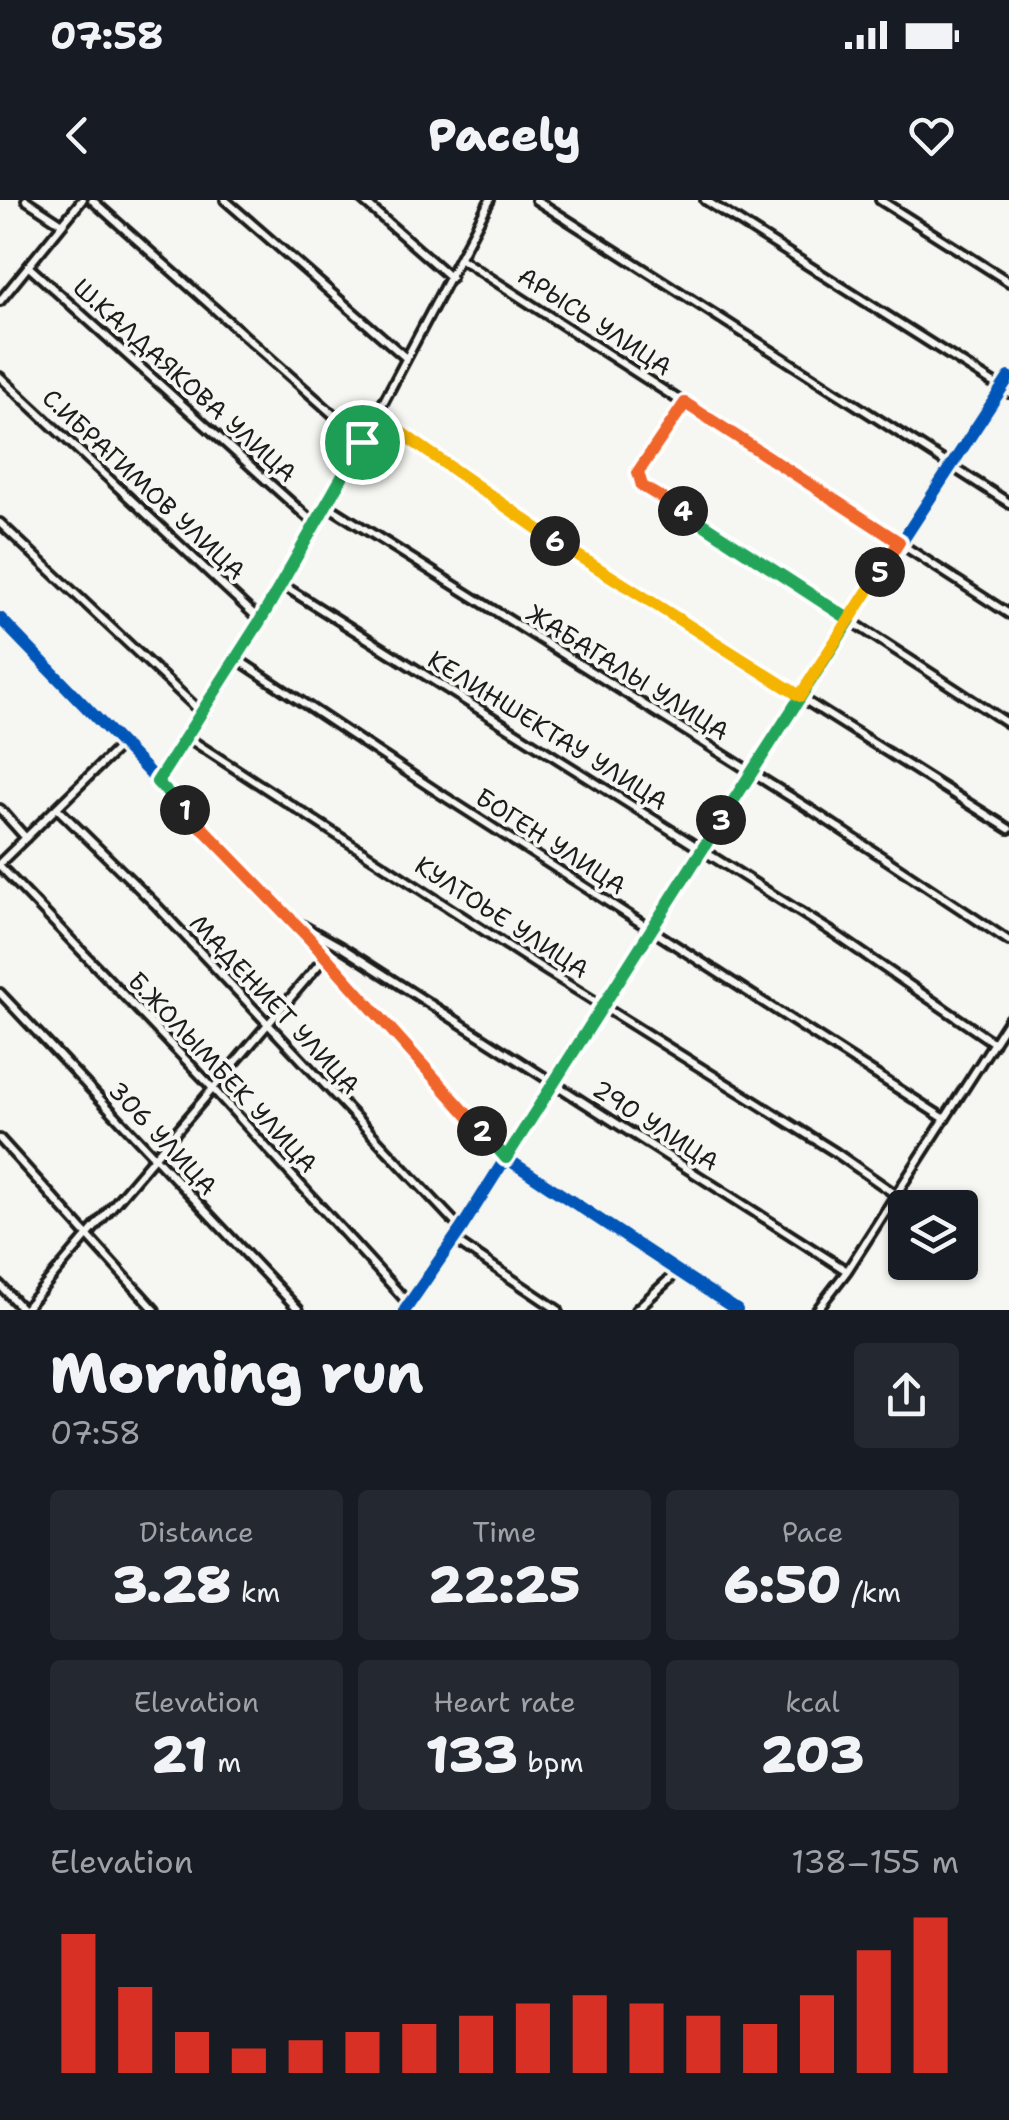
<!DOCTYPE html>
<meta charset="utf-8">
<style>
:root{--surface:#171b24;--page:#242831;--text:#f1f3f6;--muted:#9ea1a6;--accent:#d93025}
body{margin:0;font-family:"Shantell Sans",sans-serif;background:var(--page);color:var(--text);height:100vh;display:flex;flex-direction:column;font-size:38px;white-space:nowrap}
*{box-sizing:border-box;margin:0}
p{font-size:32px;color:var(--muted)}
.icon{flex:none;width:55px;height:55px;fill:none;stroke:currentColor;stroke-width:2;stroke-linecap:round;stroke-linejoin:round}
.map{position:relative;height:1110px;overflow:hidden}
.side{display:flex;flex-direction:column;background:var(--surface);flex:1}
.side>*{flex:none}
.tools{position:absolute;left:888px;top:990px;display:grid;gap:20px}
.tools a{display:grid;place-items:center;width:90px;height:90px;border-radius:10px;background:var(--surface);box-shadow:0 2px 8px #0004;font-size:50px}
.pin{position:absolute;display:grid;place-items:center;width:85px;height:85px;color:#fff;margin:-42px;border:5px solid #fff;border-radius:50%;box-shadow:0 2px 10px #0007}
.km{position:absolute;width:50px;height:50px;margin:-25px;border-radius:50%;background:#222;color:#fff;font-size:28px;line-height:50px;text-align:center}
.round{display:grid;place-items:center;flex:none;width:105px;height:105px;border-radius:10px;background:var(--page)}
.summary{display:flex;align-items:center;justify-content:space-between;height:170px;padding:0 50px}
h1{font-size:55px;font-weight:800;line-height:75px}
.metrics{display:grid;grid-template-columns:repeat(3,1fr);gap:15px;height:170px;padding:10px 50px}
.metrics div{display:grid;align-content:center;border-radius:10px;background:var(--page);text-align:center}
.metrics b{font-size:50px;font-weight:800}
.metrics small{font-size:28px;font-weight:400}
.metrics p{font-size:28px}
.chart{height:280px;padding:20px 50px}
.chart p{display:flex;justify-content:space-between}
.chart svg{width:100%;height:180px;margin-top:10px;stroke:var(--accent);stroke-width:6}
.status{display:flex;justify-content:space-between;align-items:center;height:70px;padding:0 50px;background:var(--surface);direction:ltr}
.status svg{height:28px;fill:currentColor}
header{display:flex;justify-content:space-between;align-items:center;height:130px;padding:0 50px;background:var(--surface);font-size:45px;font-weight:800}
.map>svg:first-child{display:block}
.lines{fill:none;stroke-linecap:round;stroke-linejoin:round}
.minor-casing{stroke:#1c1c1c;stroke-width:14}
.minor{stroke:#f6f6f2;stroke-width:6}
.cycleway-casing{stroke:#f6f6f2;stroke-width:19}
.cycleway{stroke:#0057b8;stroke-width:12}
.split-1-casing{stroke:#fff;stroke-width:20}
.split-2-casing{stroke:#fff;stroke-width:20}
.split-3-casing{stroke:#fff;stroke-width:20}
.split-4-casing{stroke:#fff;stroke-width:20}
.split-5-casing{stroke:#fff;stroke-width:20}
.split-6-casing{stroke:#fff;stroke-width:20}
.split-7-casing{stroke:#fff;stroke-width:20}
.split-1{stroke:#22a559;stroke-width:12}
.split-2{stroke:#f0652b;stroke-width:12}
.split-3{stroke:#22a559;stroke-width:12}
.split-4{stroke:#22a559;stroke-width:12}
.split-5{stroke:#f0652b;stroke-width:12}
.split-6{stroke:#f5b400;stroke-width:12}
.split-7{stroke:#f5b400;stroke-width:12}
.labels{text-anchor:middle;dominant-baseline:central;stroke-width:8;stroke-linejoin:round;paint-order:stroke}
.street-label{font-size:25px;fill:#1c1c1c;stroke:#f6f6f2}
</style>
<div class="status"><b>07:58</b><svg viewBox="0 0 49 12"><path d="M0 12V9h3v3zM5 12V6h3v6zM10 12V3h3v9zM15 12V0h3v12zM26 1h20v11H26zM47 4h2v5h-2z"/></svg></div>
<header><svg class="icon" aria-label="back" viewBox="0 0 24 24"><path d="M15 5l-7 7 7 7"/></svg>Pacely<svg class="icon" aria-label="heart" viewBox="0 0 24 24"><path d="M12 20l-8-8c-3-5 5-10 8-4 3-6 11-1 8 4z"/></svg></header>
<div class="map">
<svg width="1009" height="1110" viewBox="0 0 1009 1110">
<rect width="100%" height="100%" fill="#f6f6f2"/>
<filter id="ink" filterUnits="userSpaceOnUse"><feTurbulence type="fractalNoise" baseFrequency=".01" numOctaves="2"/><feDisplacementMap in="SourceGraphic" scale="20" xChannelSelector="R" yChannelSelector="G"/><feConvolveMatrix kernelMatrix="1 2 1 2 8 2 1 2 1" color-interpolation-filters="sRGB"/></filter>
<g filter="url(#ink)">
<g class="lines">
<defs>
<path id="minor" d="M 26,0 L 61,23
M 92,0 L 363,241
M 225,0 L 406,158
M 362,0 L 451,78
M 536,0 L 1009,303
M 705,0 L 1009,193
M 880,0 L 1009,82
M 461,59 L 1009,414
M 29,67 L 314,323
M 0,101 L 82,0
M 0,177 L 261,421
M 685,203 L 638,272 L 642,285 L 1009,524
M 376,215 L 588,363 L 1009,629
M 325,304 L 813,611 L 1009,741
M 0,323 L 203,514
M 281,384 L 835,734 L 994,843
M 0,418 L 308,737 L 506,958 L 737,1110
M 237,459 L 436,591 L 945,919
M 188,538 L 537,765 L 835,952 L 895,994
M 157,583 L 261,421 L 363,241 L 490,0
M 57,608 L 155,704 L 461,1029
M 0,609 L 26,638
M 0,663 L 121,545
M 0,666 L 206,881 L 409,1104
M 300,724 L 341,747 L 847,1071
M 0,793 L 299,1110
M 0,939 L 155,1110
M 454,1040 L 558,1110
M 0,1085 L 23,1110
M 24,1110 L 326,756
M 405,1110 L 461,1029 L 650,729 L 1009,177
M 636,1110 L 677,1072
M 817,1110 L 847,1071 L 1009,819"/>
</defs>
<!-- minor casing -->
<use href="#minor" class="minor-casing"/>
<!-- minor -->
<use href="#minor" class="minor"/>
<defs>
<path id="cycleway" d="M 0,418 L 308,737 L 506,958 L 737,1110
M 405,1110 L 461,1029 L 650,729 L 1009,177"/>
</defs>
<!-- cycleway casing -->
<use href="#cycleway" class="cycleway-casing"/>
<!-- cycleway -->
<use href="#cycleway" class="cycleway"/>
</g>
</g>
<g class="lines" filter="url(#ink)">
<defs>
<path id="split-1" d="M 185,610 L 157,582 L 260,421 L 362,242"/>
<path id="split-2" d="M 185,610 L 308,737 L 482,931"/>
<path id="split-3" d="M 482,931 L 506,958 L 721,620"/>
<path id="split-4" d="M 683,311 L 850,420 L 721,620"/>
<path id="split-5" d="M 683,311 L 642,286 L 638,272 L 685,203 L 899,342 L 880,372"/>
<path id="split-6" d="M 555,341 L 800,496 L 880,372"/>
<path id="split-7" d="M 362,242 L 376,215 L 555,341"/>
</defs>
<!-- split-1 casing -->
<use href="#split-1" class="split-1-casing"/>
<!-- split-2 casing -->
<use href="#split-2" class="split-2-casing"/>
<!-- split-3 casing -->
<use href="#split-3" class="split-3-casing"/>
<!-- split-4 casing -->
<use href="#split-4" class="split-4-casing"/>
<!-- split-5 casing -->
<use href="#split-5" class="split-5-casing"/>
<!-- split-6 casing -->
<use href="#split-6" class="split-6-casing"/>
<!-- split-7 casing -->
<use href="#split-7" class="split-7-casing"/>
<!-- split-1 -->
<use href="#split-1" class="split-1"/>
<!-- split-2 -->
<use href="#split-2" class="split-2"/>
<!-- split-3 -->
<use href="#split-3" class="split-3"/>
<!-- split-4 -->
<use href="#split-4" class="split-4"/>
<!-- split-5 -->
<use href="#split-5" class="split-5"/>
<!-- split-6 -->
<use href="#split-6" class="split-6"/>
<!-- split-7 -->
<use href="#split-7" class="split-7"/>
</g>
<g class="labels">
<!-- street labels -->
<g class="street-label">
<text transform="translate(595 121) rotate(33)">АРЫСЬ УЛИЦА</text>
<text transform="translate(185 180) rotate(42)">Ш.КАЛДАЯКОВА УЛИЦА</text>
<text transform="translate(144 284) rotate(43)">С.ИБРАГИМОВ УЛИЦА</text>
<text transform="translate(628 472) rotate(32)">ЖАБАГАЛЫ УЛИЦА</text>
<text transform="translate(548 530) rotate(32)">КЕЛИНШЕКТАУ УЛИЦА</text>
<text transform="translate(551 641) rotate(33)">БОГЕН УЛИЦА</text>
<text transform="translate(502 717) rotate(33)">КУЛТОЬЕ УЛИЦА</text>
<text transform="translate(275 804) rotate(47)">МАДЕНИЕТ УЛИЦА</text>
<text transform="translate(223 872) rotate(47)">Б.ЖОЛЫМБЕК УЛИЦА</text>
<text transform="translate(656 925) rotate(33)">290 УЛИЦА</text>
<text transform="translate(163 938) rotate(47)">306 УЛИЦА</text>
</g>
</g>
</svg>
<div class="tools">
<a><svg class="icon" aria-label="layers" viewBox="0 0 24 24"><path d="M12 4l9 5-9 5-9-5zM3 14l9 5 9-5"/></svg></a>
</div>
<div class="pin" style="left:362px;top:242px;background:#1e9e55"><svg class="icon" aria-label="arrive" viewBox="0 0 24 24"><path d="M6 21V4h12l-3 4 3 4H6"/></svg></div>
<b class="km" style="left:185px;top:610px">1</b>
<b class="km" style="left:482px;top:931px">2</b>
<b class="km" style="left:721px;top:620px">3</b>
<b class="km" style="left:683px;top:311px">4</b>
<b class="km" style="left:880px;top:372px">5</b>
<b class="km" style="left:555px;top:341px">6</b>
</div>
<section class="side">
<div class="summary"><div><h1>Morning run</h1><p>07:58</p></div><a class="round"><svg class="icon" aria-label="share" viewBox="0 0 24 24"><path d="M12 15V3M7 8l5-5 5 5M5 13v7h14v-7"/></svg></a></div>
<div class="metrics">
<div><p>Distance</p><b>3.28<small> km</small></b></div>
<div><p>Time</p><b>22:25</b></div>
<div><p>Pace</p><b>6:50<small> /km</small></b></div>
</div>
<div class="metrics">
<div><p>Elevation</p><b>21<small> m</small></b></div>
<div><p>Heart rate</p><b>133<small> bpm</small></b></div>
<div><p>kcal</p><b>203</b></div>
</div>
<div class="chart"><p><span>Elevation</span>138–155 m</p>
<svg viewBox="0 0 160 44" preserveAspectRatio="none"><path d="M5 44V10M15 44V23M25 44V34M35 44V38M45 44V36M55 44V34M65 44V32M75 44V30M85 44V27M95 44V25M105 44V27M115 44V30M125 44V32M135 44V25M145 44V14M155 44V6"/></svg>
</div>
</section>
